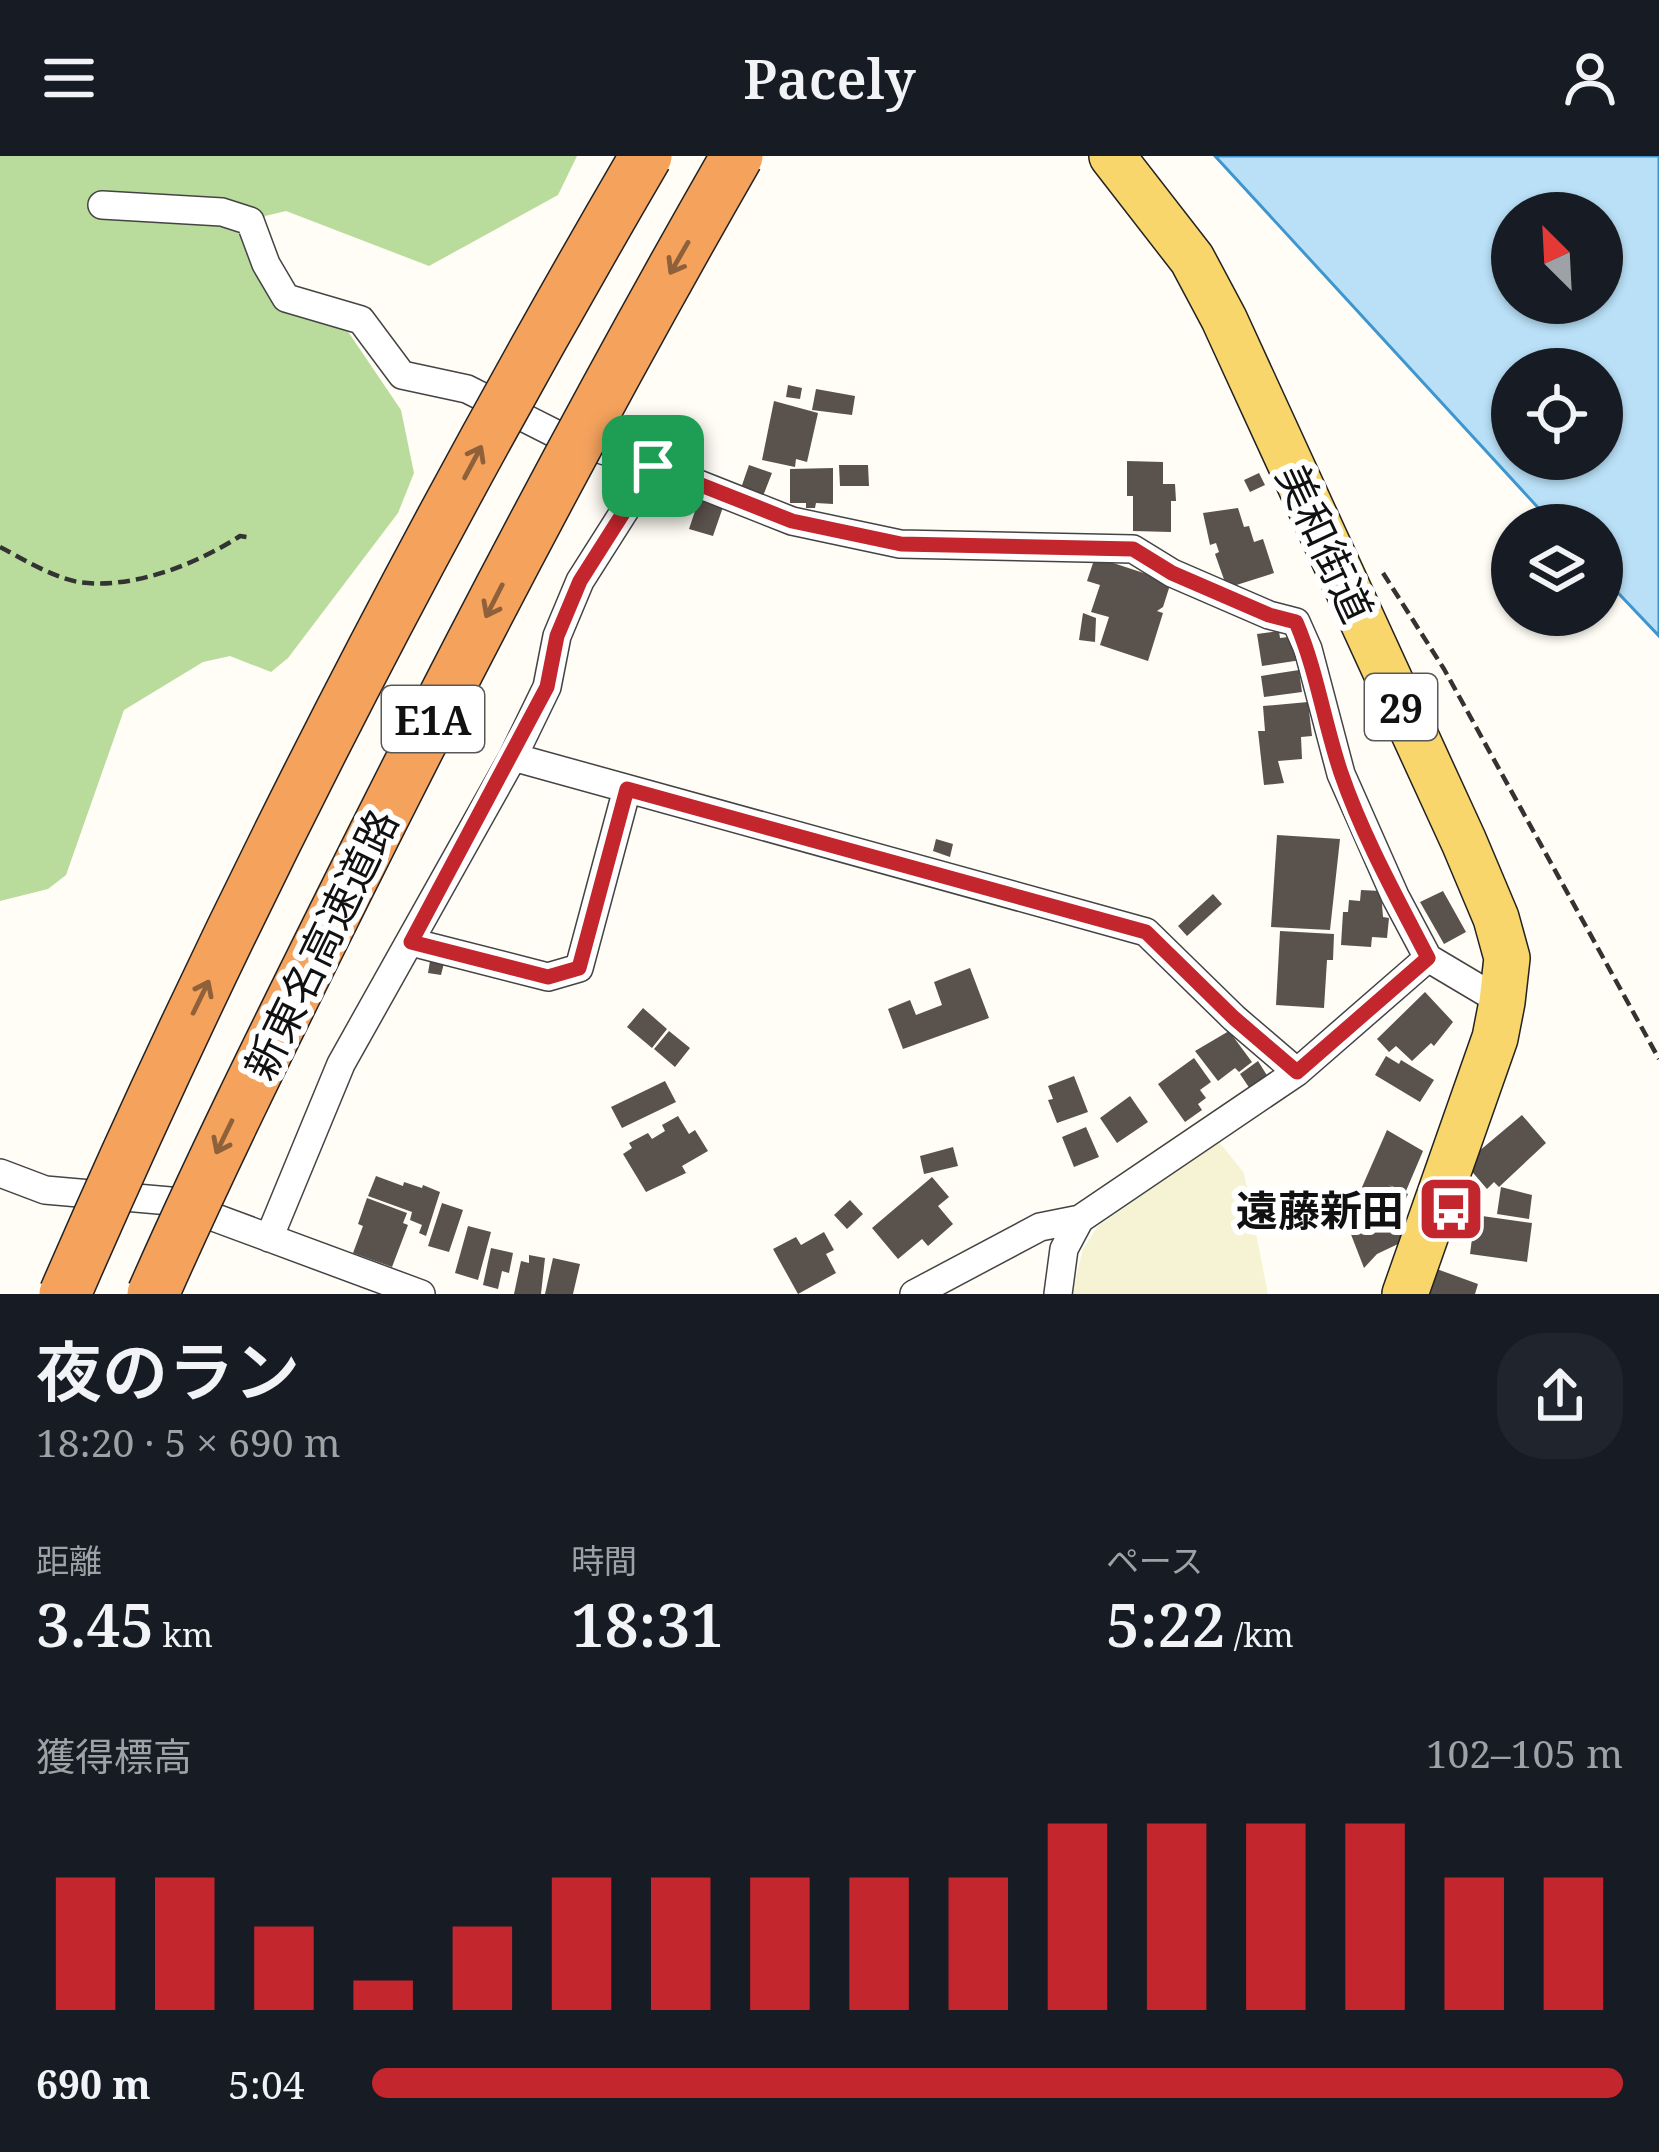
<!DOCTYPE html>
<html lang="ja">
<meta charset="utf-8">
<style>
:root{--surface:#171b24;--page:#20242c;--text:#f1f3f6;--muted:#9ea1a6;--accent:#c4262e}
body{margin:0;font-family:"Noto Serif","Noto Sans JP",serif;background:var(--page);color:var(--text);height:100vh;display:flex;flex-direction:column;font-size:45px;white-space:nowrap}
*{box-sizing:border-box;margin:0}
p{font-size:39px;color:var(--muted)}
.icon{flex:none;width:66px;height:66px;fill:none;stroke:currentColor;stroke-width:2;stroke-linecap:round;stroke-linejoin:round}
.map{position:relative;height:1138px;overflow:hidden}
.side{display:flex;flex-direction:column;background:var(--surface);flex:1}
.side>*{flex:none}
.needle{width:78px;rotate:336deg}
.controls{position:absolute;left:1491px;top:36px;display:grid;gap:24px}
.controls a{display:grid;place-items:center;width:132px;height:132px;border-radius:50%;background:var(--surface);box-shadow:0 3px 9px #0004;font-size:60px}
.pin{position:absolute;display:grid;place-items:center;width:102px;height:102px;color:#fff;margin:-51px;border-radius:24px;box-shadow:0 6px 18px #0006}
.round{display:grid;place-items:center;flex:none;width:126px;height:126px;border-radius:48px;background:var(--page)}
.headline{display:flex;align-items:center;justify-content:space-between;height:204px;padding:0 36px}
h1{font-size:66px;font-weight:600;line-height:90px}
.metrics{display:grid;grid-template-columns:repeat(3,1fr);gap:18px;height:204px;padding:12px 36px}
.metrics div{display:grid;align-content:center}
.metrics b{font-size:60px;font-weight:600}
.metrics small{font-size:33px;font-weight:400}
.metrics p{font-size:33px}
.chart{height:336px;padding:24px 36px}
.chart p{display:flex;justify-content:space-between}
.chart svg{width:100%;height:216px;margin-top:12px;stroke:var(--accent);stroke-width:6}
ul{padding:0 36px;list-style:none;font-size:39px}
li{display:grid;grid-template-columns:192px 144px 1fr;align-items:center;height:90px}
li i{height:30px;border-radius:15px;background:var(--accent)}
header{display:flex;justify-content:space-between;align-items:center;height:156px;padding:0 36px;background:var(--surface);font-size:54px;font-weight:600}
.map>svg:first-child{display:block}
.farmland{fill:#f6f3d4}
.forest{fill:#b9dc9c}
.water{fill:#b9e0f7;stroke:#3f96cf;stroke-width:3;fill-rule:evenodd}
.building{fill:#5a524d}
.lines{fill:none;stroke-linecap:round;stroke-linejoin:round}
.street-casing{stroke:#444;stroke-width:30}
.primary-casing{stroke:#222;stroke-width:48}
.path{stroke:#333;stroke-width:4.5;stroke-dasharray:12 6;stroke-linecap:butt}
.street{stroke:#fff;stroke-width:27}
.primary{stroke:#f9d66b;stroke-width:45}
.highway-bridge-casing{stroke:#222;stroke-width:54;stroke-linecap:butt}
.highway-bridge{stroke:#f5a25d;stroke-width:51}
.oneway{stroke:#8e613b}
.route-casing{stroke:#fff;stroke-width:24}
.route{stroke:#c4262e;stroke-width:15}
.labels{text-anchor:middle;dominant-baseline:central;stroke-width:12;stroke-linejoin:round;paint-order:stroke}
.shield{fill:#fff;stroke:#585858;stroke-width:3}
.shield-label{font-size:39px;font-weight:bold;fill:#111}
.street-label{font-size:42px;fill:#111;stroke:#fff}
.poi-label{font-size:42px;font-weight:bold;fill:#111;stroke:#fff;text-anchor:end}
</style>
<header><svg class="icon" aria-label="menu" viewBox="0 0 24 24"><path d="M4 6h16M4 12h16M4 18h16"/></svg>Pacely<svg class="icon" aria-label="person" viewBox="0 0 24 24"><circle cx="12" cy="8" r="4"/><path d="M4 21q1-7 8-7t8 7"/></svg></header>
<div class="map">
<svg width="1659" height="1138" viewBox="0 0 1659 1138">
<rect width="100%" height="100%" fill="#fffdf5"/>
<!-- farmland -->
<path class="farmland" d="M 1219,986 L 1244,1017 L 1268,1138 L 1072,1138 L 1083,1093 L 1098,1070 Z"/>
<!-- forest -->
<path class="forest" d="M 0,0 L 577,0 L 558,39 L 429,110 L 286,55 L 265,60 L 254,103 L 264,121 L 326,143 L 401,254 L 414,317 L 398,357 L 288,502 L 271,516 L 230,500 L 203,506 L 124,554 L 66,719 L 48,733 L 0,745 Z"/>
<!-- water -->
<path class="water" d="M 1215,0 L 1659,0 L 1659,480 L 1602,420 L 1602,369 L 1554,369 ZM 1512,57 L 1602,57 L 1602,147 L 1512,147 ZM 1512,213 L 1602,213 L 1602,303 L 1512,303 Z"/>
<!-- building -->
<path class="building" d="M 788,229 L 802,232 L 800,243 L 786,241 Z
M 816,233 L 855,240 L 852,259 L 812,254 Z
M 774,245 L 818,257 L 807,306 L 796,303 L 795,311 L 762,304 Z
M 1127,305 L 1163,306 L 1163,328 L 1175,328 L 1176,345 L 1171,345 L 1171,376 L 1133,375 L 1133,340 L 1127,340 Z
M 749,309 L 772,317 L 763,340 L 741,332 Z
M 839,309 L 868,309 L 869,330 L 840,330 Z
M 833,312 L 833,348 L 816,347 L 815,352 L 806,352 L 806,347 L 790,347 L 790,313 Z
M 1259,317 L 1265,329 L 1250,336 L 1244,324 Z
M 699,343 L 723,351 L 713,380 L 689,373 Z
M 1238,352 L 1244,371 L 1249,370 L 1254,386 L 1263,383 L 1274,417 L 1227,432 L 1215,398 L 1219,396 L 1216,387 L 1210,389 L 1203,357 Z
M 1095,401 L 1171,426 L 1163,451 L 1157,455 L 1163,457 L 1148,505 L 1100,489 L 1109,461 L 1091,456 L 1100,429 L 1087,425 Z
M 1083,457 L 1096,462 L 1095,486 L 1079,484 Z
M 1279,475 L 1280,482 L 1297,480 L 1301,504 L 1262,510 L 1257,478 Z
M 1299,514 L 1302,536 L 1264,541 L 1261,520 Z
M 1308,546 L 1312,580 L 1301,581 L 1302,603 L 1278,605 L 1284,627 L 1264,629 L 1258,575 L 1265,575 L 1263,550 Z
M 1277,679 L 1340,683 L 1330,774 L 1271,771 Z
M 936,683 L 953,688 L 950,701 L 933,695 Z
M 1361,734 L 1381,735 L 1383,761 L 1389,762 L 1387,782 L 1372,781 L 1371,791 L 1341,789 L 1343,756 L 1348,756 L 1349,744 L 1360,745 Z
M 1443,735 L 1466,776 L 1444,788 L 1420,746 Z
M 1213,738 L 1222,748 L 1187,780 L 1178,770 Z
M 1280,775 L 1334,778 L 1333,804 L 1327,804 L 1324,852 L 1276,849 Z
M 430,805 L 444,807 L 441,819 L 428,817 Z
M 970,812 L 989,862 L 903,893 L 888,853 L 910,844 L 916,859 L 942,849 L 934,826 Z
M 1425,836 L 1453,866 L 1434,890 L 1431,887 L 1412,905 L 1396,890 L 1389,896 L 1377,883 Z
M 643,852 L 667,873 L 652,892 L 627,871 Z
M 669,875 L 690,892 L 675,911 L 654,893 Z
M 1229,875 L 1252,906 L 1239,916 L 1235,912 L 1218,925 L 1195,895 Z
M 1386,900 L 1399,908 L 1401,904 L 1434,924 L 1420,946 L 1375,919 Z
M 1194,902 L 1211,926 L 1200,934 L 1206,942 L 1198,948 L 1202,954 L 1185,966 L 1158,928 Z
M 1258,905 L 1268,921 L 1250,933 L 1240,918 Z
M 1074,920 L 1088,956 L 1057,967 L 1048,944 L 1053,943 L 1048,930 Z
M 665,925 L 676,946 L 622,972 L 611,951 Z
M 1130,940 L 1148,966 L 1117,987 L 1100,962 Z
M 1522,959 L 1546,987 L 1499,1031 L 1494,1026 L 1487,1033 L 1468,1011 L 1472,1001 Z
M 678,960 L 689,978 L 695,974 L 708,995 L 682,1010 L 686,1017 L 646,1036 L 623,998 L 632,992 L 629,987 L 648,977 L 652,983 L 665,975 L 662,969 Z
M 1086,971 L 1099,1001 L 1074,1011 L 1062,981 Z
M 1387,974 L 1423,995 L 1406,1035 L 1388,1029 L 1408,1038 L 1400,1057 L 1408,1064 L 1398,1088 L 1377,1098 L 1364,1112 L 1345,1063 L 1357,1039 L 1374,1046 L 1359,1038 Z
M 953,991 L 958,1010 L 924,1018 L 920,1000 Z
M 376,1020 L 403,1030 L 404,1026 L 422,1032 L 423,1029 L 440,1036 L 426,1080 L 419,1077 L 422,1069 L 410,1064 L 412,1056 L 368,1040 Z
M 932,1021 L 949,1041 L 938,1050 L 953,1068 L 928,1090 L 922,1083 L 898,1103 L 872,1072 Z
M 1501,1031 L 1532,1039 L 1529,1063 L 1497,1058 Z
M 367,1042 L 407,1057 L 403,1067 L 408,1069 L 392,1111 L 353,1097 L 363,1070 L 358,1068 Z
M 850,1044 L 863,1058 L 847,1073 L 834,1059 Z
M 442,1047 L 463,1054 L 449,1096 L 428,1090 Z
M 1475,1059 L 1532,1067 L 1527,1106 L 1470,1098 Z
M 468,1070 L 491,1076 L 478,1124 L 455,1117 Z
M 824,1076 L 834,1094 L 826,1098 L 836,1117 L 798,1138 L 773,1093 L 796,1081 L 801,1089 Z
M 491,1092 L 513,1097 L 509,1117 L 502,1115 L 498,1133 L 483,1129 Z
M 529,1099 L 545,1102 L 541,1138 L 514,1138 L 521,1105 L 529,1107 Z
M 553,1102 L 580,1108 L 573,1138 L 545,1138 Z
M 1434,1112 L 1478,1128 L 1475,1138 L 1424,1138 Z"/>
<g class="lines">
<defs>
<path id="street" d="M 102,49 L 222,56 L 250,65 L 266,108 L 286,142 L 361,164 L 402,219 L 467,233 L 564,282 L 653,310 L 792,365 L 900,388 L 1133,393 L 1172,417 L 1269,459 L 1296,466 L 1308,493 L 1341,618 L 1395,740 L 1428,802 L 1502,846
M 513,601 L 1146,776 L 1234,862 L 1297,916
M 411,786 L 548,821 L 579,812 L 627,633
M 0,1017 L 45,1034 L 170,1045 L 421,1138
M 269,1082 L 341,908 L 513,601 L 547,531 L 557,480 L 580,425 L 653,310
M 914,1138 L 1040,1071 L 1080,1063 L 1297,916 L 1428,802
M 1058,1138 L 1064,1093 L 1080,1063"/>
<path id="primary" d="M 1112,0 L 1192,103 L 1224,163 L 1464,686 L 1496,762 L 1507,802 L 1502,846 L 1495,882 L 1405,1138"/>
</defs>
<!-- street casing -->
<use href="#street" class="street-casing"/>
<!-- primary casing -->
<use href="#primary" class="primary-casing"/>
<!-- path -->
<path class="path" d="M 0,391 C 23,403 52,421 78,426 C 132,434 197,408 240,380 L 247,381
M 1383,417 L 1444,513 L 1659,903"/>
<!-- street -->
<use href="#street" class="street"/>
<!-- primary -->
<use href="#primary" class="primary"/>
<defs>
<path id="highway-bridge" d="M 65,1138 C 235,746 431,368 646,0
M 153,1138 C 213,1002 279,870 345,737 C 469,488 598,242 737,0"/>
</defs>
<!-- highway-bridge casing -->
<use href="#highway-bridge" class="highway-bridge-casing"/>
<!-- highway-bridge -->
<use href="#highway-bridge" class="highway-bridge"/>
</g>
<!-- one-way arrows -->
<defs><path id="oneway-shaft" d="M-6 0H5M1.5-3L5.5 0L1.5 3" fill="none" stroke-width="1.6" stroke-linecap="round" stroke-linejoin="round" transform="scale(3)"/></defs>
<g class="oneway">
<use href="#oneway-shaft" transform="translate(679 102) rotate(120)"/>
<use href="#oneway-shaft" transform="translate(473 306) rotate(-62)"/>
<use href="#oneway-shaft" transform="translate(494 445) rotate(117)"/>
<use href="#oneway-shaft" transform="translate(201 841) rotate(-64)"/>
<use href="#oneway-shaft" transform="translate(224 981) rotate(116)"/>
</g>
<g class="lines">
<defs>
<path id="route" d="M 653,310 L 792,365 L 901,388 L 1133,393 L 1172,417 L 1269,459 L 1296,466 C 1317,515 1324,567 1341,617 C 1363,681 1397,742 1428,802 L 1297,916 L 1234,862 L 1146,776 L 627,633 L 579,812 L 548,821 L 411,786 L 547,531 L 557,480 L 580,425 Z"/>
</defs>
<!-- route casing -->
<use href="#route" class="route-casing"/>
<!-- route -->
<use href="#route" class="route"/>
</g>
<!-- icons -->
<defs>
<symbol id="bus-square" viewBox="-11 -11 22 22"><rect x="-9" y="-9" width="18" height="18" rx="4" fill="#c4262e" stroke="#fff"/><path d="M-5-6H5V4H4V6H2V4H-2V6H-4V4H-5ZM-3.5-4V0h7V-4ZM-3.5 1.2v1.5H-2V1.2ZM2 1.2v1.5H3.5V1.2Z" fill="#fff"/></symbol>
</defs>
<g fill-rule="evenodd">
<use href="#bus-square" x="1413" y="1015" width="76" height="76"/>
</g>
<g class="labels">
<!-- shield labels -->
<g class="shield">
<rect x="1365" y="518" width="72" height="66" rx="9"/>
<rect x="382" y="530" width="102" height="66" rx="9"/>
</g>
<g class="shield-label">
<text x="1401" y="551">29</text>
<text x="433" y="563">E1A</text>
</g>
<!-- street labels -->
<g class="street-label">
<text transform="translate(1326 387) rotate(65)">美和街道</text>
<text transform="translate(320 788) rotate(-64)">新東名高速道路</text>
</g>
<!-- poi labels -->
<g class="poi-label">
<text x="1404" y="1053">遠藤新田</text>
</g>
</g>
</svg>
<div class="controls">
<a><svg class="needle" viewBox="-14 -14 28 28"><path d="M0-13l5 13h-10z" fill="#e53935"/><path d="M0 13l5-13h-10z" fill="#9ea1a6"/></svg></a>
<a><svg class="icon" aria-label="locate" viewBox="0 0 24 24"><circle cx="12" cy="12" r="6"/><path d="M12 2v4M12 18v4M2 12h4M18 12h4"/></svg></a>
<a><svg class="icon" aria-label="layers" viewBox="0 0 24 24"><path d="M12 4l9 5-9 5-9-5zM3 14l9 5 9-5"/></svg></a>
</div>
<div class="pin" style="left:653px;top:310px;background:#1e9e55"><svg class="icon" aria-label="arrive" viewBox="0 0 24 24"><path d="M6 21V4h12l-3 4 3 4H6"/></svg></div>
</div>
<section class="side">
<div class="headline"><div><h1>夜のラン</h1><p>18:20 · 5 × 690 m</p></div><a class="round"><svg class="icon" aria-label="share" viewBox="0 0 24 24"><path d="M12 15V3M7 8l5-5 5 5M5 13v7h14v-7"/></svg></a></div>
<div class="metrics">
<div><p>距離</p><b>3.45<small> km</small></b></div>
<div><p>時間</p><b>18:31</b></div>
<div><p>ペース</p><b>5:22<small> /km</small></b></div>
</div>
<div class="chart"><p><span>獲得標高</span>102–105 m</p>
<svg viewBox="0 0 160 44" preserveAspectRatio="none"><path d="M5 44V17M15 44V17M25 44V27M35 44V38M45 44V27M55 44V17M65 44V17M75 44V17M85 44V17M95 44V17M105 44V6M115 44V6M125 44V6M135 44V6M145 44V17M155 44V17"/></svg>
</div>
<ul>
<li><b>690 m</b>5:04<i style="width:100%"></i></li>
</ul>
</section>
